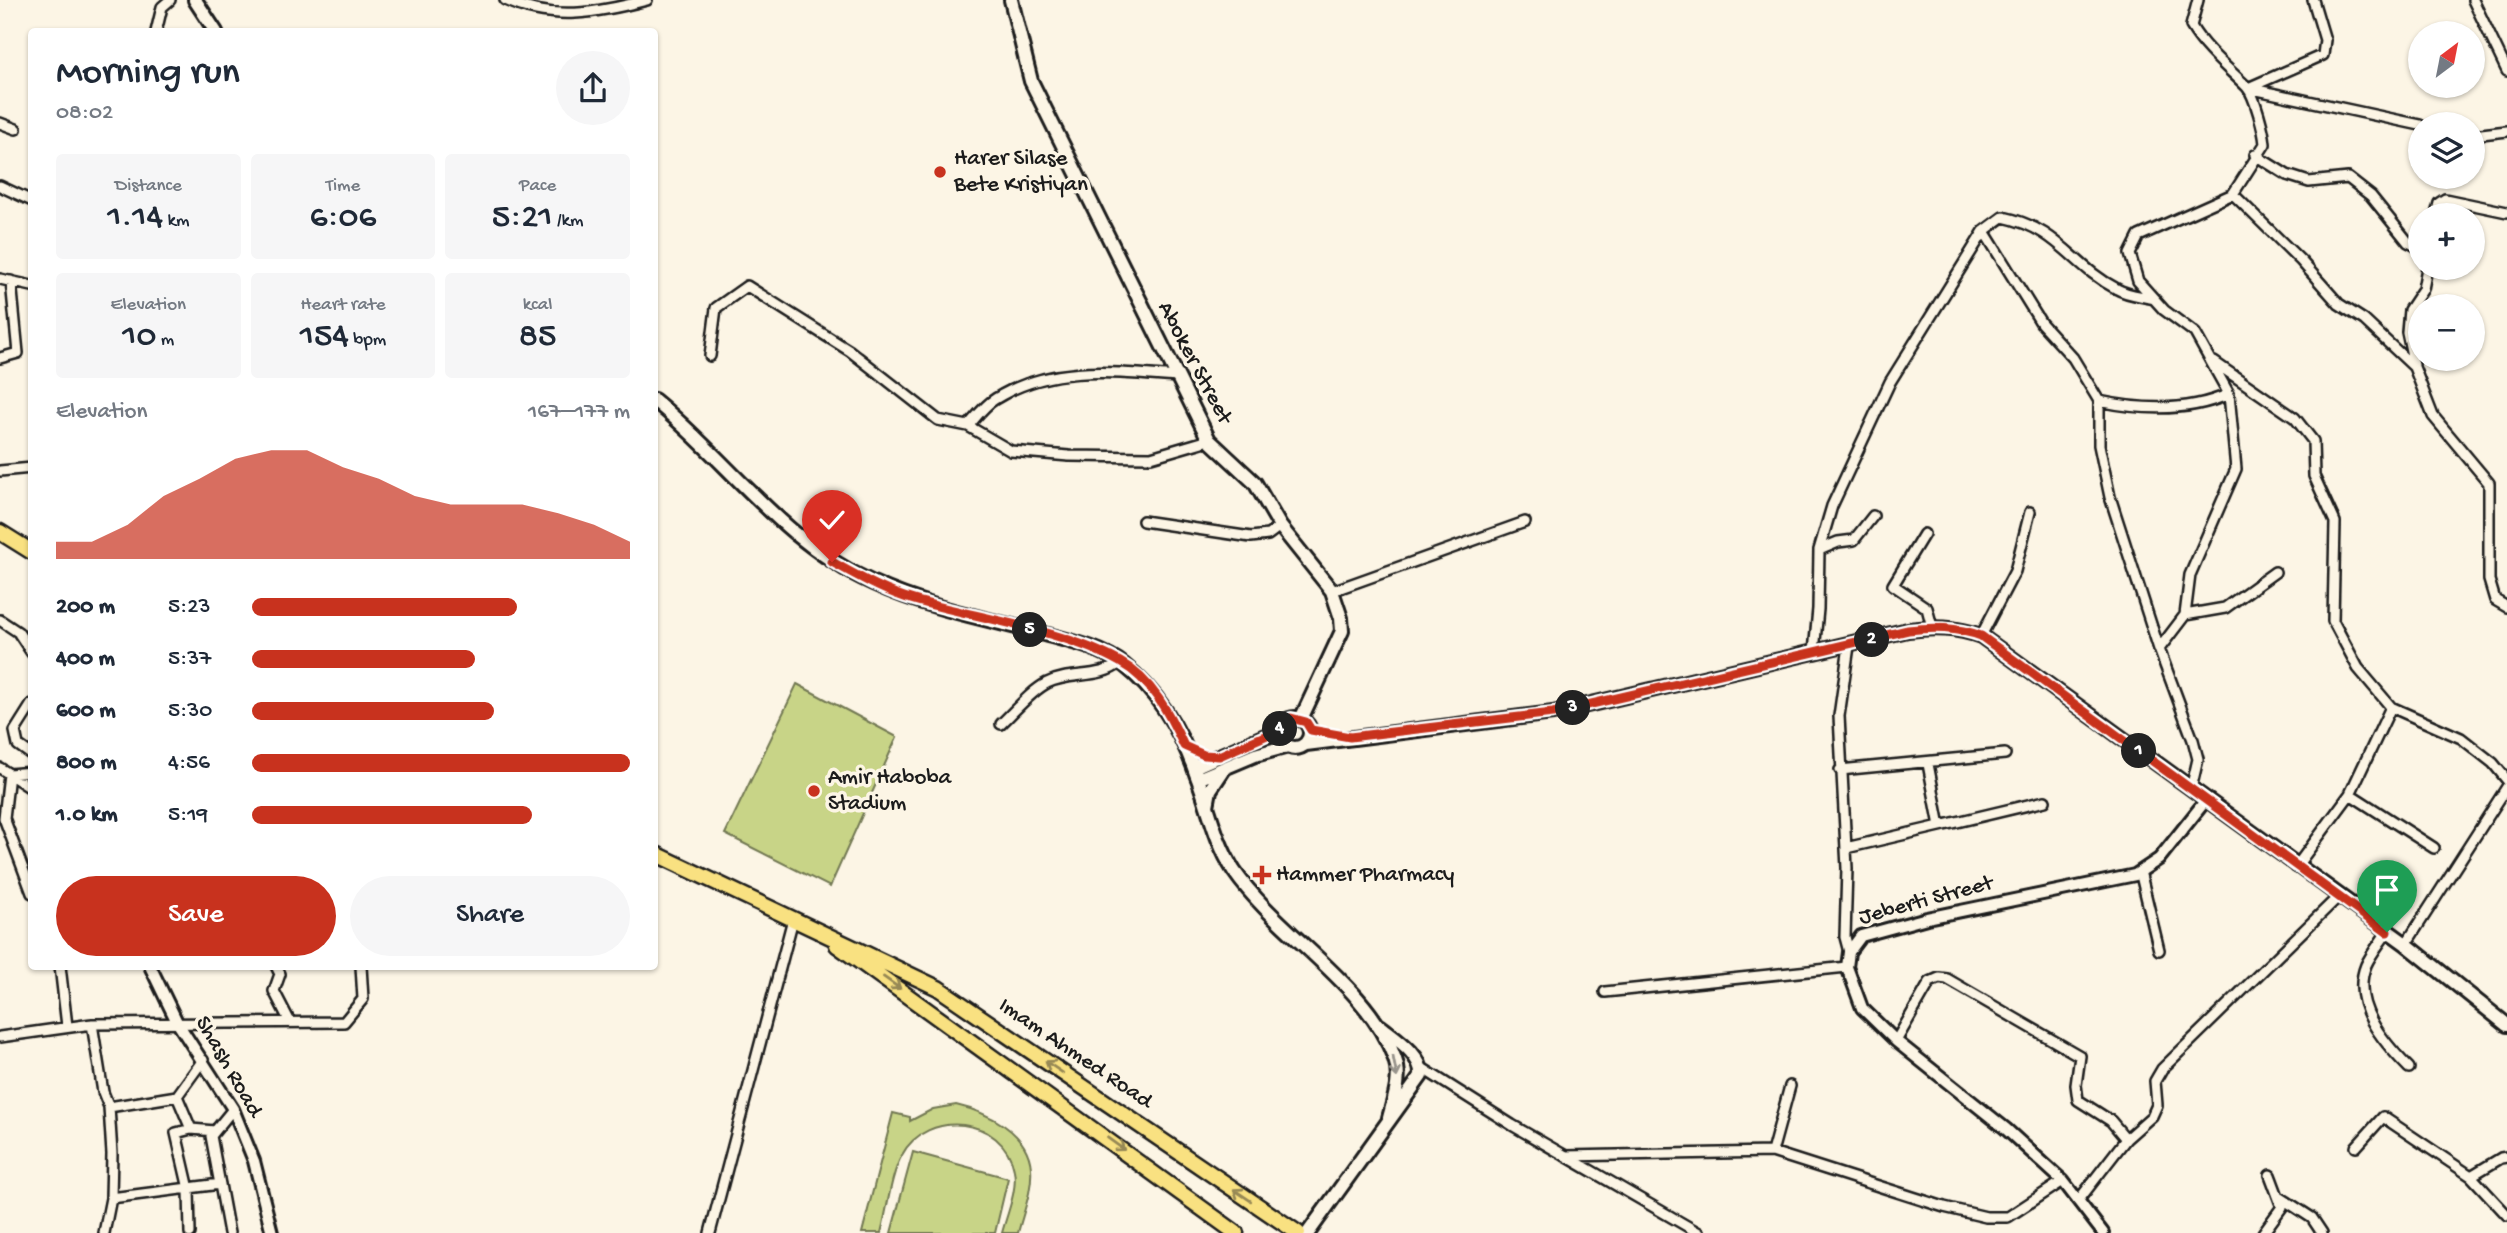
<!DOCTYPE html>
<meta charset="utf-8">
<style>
:root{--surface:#fff;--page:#f6f6f7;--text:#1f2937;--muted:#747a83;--accent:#c8321e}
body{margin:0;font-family:"Gochi Hand",sans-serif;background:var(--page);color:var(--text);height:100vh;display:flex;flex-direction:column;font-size:26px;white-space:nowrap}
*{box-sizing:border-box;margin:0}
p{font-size:23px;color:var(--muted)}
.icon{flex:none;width:38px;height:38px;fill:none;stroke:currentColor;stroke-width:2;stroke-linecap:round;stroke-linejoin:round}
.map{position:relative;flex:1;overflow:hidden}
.panel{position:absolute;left:28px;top:28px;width:630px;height:942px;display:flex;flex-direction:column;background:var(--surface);border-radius:7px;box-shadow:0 2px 5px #0004}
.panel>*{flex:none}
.needle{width:46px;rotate:32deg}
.buttons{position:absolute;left:2408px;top:21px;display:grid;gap:14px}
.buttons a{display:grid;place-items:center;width:77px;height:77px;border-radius:50%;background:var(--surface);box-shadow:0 2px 5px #0004;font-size:35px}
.pin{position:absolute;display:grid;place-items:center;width:60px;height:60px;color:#fff;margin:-72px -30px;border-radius:50% 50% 50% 0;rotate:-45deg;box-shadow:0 0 7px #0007}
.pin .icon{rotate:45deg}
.km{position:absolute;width:35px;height:35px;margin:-18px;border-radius:50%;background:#222;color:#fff;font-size:19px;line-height:35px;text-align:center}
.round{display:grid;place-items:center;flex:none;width:74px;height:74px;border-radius:37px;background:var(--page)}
.overview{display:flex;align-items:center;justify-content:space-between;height:119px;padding:0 28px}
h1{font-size:38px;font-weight:600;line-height:52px}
.stats{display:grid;grid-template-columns:repeat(3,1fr);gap:10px;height:119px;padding:7px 28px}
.stats div{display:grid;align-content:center;border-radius:7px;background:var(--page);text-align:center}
.stats b{font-size:35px;font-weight:600}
.stats small{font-size:19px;font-weight:400}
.stats p{font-size:19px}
.chart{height:196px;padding:14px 28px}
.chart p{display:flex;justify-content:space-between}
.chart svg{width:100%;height:126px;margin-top:7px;fill:var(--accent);opacity:.7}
.button{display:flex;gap:14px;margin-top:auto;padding:14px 28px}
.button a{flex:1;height:80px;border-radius:42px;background:var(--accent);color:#fff;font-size:28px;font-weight:600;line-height:80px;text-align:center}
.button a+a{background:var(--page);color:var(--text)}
ul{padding:0 28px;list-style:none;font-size:23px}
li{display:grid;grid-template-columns:112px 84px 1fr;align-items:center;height:52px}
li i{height:18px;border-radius:9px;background:var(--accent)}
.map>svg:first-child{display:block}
.green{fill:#c8d487;stroke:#727852;stroke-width:2}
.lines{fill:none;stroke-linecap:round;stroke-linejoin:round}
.minor-casing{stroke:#1c1c1c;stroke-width:14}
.tertiary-casing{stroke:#1c1c1c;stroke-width:16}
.secondary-casing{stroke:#1c1c1c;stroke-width:18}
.trunk-casing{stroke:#1c1c1c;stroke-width:19}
.minor{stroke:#fcf5e5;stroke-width:9}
.tertiary{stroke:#fcf5e5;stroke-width:10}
.secondary{stroke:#fcf5e5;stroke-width:12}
.trunk{stroke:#f9e181;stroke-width:14}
.oneway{stroke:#968854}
.oneway2{stroke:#97938b}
.route-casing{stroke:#fff;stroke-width:14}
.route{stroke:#c8321e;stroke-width:9}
.poi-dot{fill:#c8321e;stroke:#fcf5e5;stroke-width:2.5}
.labels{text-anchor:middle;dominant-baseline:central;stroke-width:7;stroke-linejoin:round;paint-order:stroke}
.poi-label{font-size:23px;fill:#1c1c1c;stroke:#fcf5e5;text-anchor:start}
.street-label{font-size:23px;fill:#1c1c1c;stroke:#fcf5e5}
</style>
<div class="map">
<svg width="2507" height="1233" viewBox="0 0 2507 1233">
<rect width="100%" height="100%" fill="#fcf5e5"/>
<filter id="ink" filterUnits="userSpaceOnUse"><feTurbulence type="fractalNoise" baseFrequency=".0143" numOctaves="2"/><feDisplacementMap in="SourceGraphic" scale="14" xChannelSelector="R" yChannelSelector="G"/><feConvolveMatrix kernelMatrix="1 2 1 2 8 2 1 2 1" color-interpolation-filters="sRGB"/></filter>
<g filter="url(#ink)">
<!-- green -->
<path class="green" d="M 797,684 L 897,737 L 830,887 L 725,834 Z
M 956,1105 C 986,1112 1028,1131 1031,1168 C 1033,1189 1023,1213 1018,1233 L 1002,1233 C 1007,1214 1018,1189 1014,1170 C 1004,1116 926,1109 902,1155 C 891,1174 887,1211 881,1233 L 862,1233 L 893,1113 L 910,1117 L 910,1121 L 933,1109 Z
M 913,1152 L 1008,1178 L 995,1233 L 891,1233 Z"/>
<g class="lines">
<defs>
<path id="minor" d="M 505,0 C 553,22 597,13 647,0
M 2313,0 L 2325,40 L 2323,55 L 2248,88 L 2420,125
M 2473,0 L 2507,71
M 156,32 L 162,7 L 170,0
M 0,123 L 16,129
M 2473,135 L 2507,131
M 2255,155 L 2287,175 L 2309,182 L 2348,178 L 2371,196 L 2408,242 L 2420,248
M 0,186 L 32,201
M 2233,194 L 2301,261 L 2339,304 L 2364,320 L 2414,367 L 2433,416 L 2489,483 L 2489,580 L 2495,600 L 2507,607
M 2436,215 L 2439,203 L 2445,199 L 2507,212
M 1984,231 L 2041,323 L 2073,358 L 2099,401
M 0,279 L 32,286
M 710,356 L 716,308 L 747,286 L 850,351 L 938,420 L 968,426
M 0,358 L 18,353 L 11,281
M 2214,362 L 2295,418 L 2313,441 L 2314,476 L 2335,522 L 2333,621 L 2358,668 L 2391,707 L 2461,738 L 2493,763 L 2507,780
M 2414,365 L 2407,332 L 2409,310 L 2423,289 L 2427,268
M 1176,377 C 1114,372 1050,364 995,399 C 985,405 976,417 968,426 L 1011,451 L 1069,456 L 1151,457 L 1209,440
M 0,471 L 32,468
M 1143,521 L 1251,537 L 1268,535 L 1280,526
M 1924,534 L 1893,585 L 1927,608 L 1932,627
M 1819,550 L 1838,542 L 1854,540 L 1873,516
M 1332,591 L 1525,522
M 2185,615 L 2225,608 L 2275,572
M 0,620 L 18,632 L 32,653
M 1981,636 L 2015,571 L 2030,512
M 2159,649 L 2185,615 L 2190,575 L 2236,469 L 2229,394
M 1814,652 L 1818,609 L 1819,550 L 1832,506 L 1890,382 L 1984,231 L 2003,217 C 2060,229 2071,265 2117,289 C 2127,295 2142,296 2154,299
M 32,704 L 15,731 L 18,745 L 32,755
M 1001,724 C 1015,711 1030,692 1047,683 C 1071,671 1100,680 1121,662
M 1928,764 L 1940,826 L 2045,801
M 0,768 L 32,789
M 1840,770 L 2005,754
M 32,772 L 9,774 L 4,818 L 32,893
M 2191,789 L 2198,759 L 2193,740 L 2159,649 L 2110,497 L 2099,445 L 2099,401 C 2141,410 2189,412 2229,394 L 2195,333 L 2164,310 L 2138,281 L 2130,254 L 2139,236 L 2233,194 L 2265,144 C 2264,131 2255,96 2247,87 C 2227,67 2205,50 2191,26 L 2198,0
M 2350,794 L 2434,848
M 1846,848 L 1940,826
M 2296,867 L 2350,794 L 2391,707
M 2140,871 L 2159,950
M 2387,932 C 2380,943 2371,954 2366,965 C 2350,1004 2384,1043 2409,1068
M 2406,944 L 2507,787
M 1849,952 L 1845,937 L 1847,868 L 1839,716 L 1849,646
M 60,966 L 67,1026
M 276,966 L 280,974 L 274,991 L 290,1022
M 1605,992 L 1847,967
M 92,1024 L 103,1092 L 109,1107 L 112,1154 L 111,1198 L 104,1233
M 0,1037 L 92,1024 L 344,1022 L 363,999 L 361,966
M 1896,1041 L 1930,982 L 1939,978 L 1947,979 L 2080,1056 L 2076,1085 L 2078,1100 L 2111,1121 L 2126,1139
M 1422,1068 L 1512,1125 L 1699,1233
M 109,1107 L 177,1096
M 191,1129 L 177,1096 L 203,1060
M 2356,1147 L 2383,1117 L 2471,1176 L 2507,1215
M 1772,1152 L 1790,1086
M 1565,1156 L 1772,1152 L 1944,1207 L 1986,1217 L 2008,1217 L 2063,1181
M 2471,1176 L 2501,1158 L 2507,1157
M 2278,1196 L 2312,1218 L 2322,1233
M 111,1198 L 220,1184
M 2078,1201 L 2126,1139 L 2152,1116 L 2157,1105 L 2155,1081 L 2162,1069 L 2338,897
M 190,1233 L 189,1189 L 176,1133 L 191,1129 L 215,1131
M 229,1233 L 211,1136 L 233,1109
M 710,1233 L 793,919
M 2263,1233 L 2282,1207 L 2270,1175"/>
<path id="tertiary" d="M 150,966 L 177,1022 L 233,1109 L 254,1161 L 272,1233
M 2103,1233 L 2063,1181 L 2006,1129 L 1896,1041 L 1862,1008 L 1847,967 L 1849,952 L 1861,936 L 1927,918 L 2135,875 L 2159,859 L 2206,800"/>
<path id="secondary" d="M 195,0 L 216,32
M 1011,0 L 1031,81 L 1209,440 L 1255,483 L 1280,526 L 1332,591 L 1341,618 L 1342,631 L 1301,719
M 654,400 C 729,461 783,543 873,583 C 925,607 982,618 1037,632 C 1065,640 1101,647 1124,665 C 1161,694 1183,735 1198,779 C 1209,809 1216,843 1234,871 C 1278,935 1368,984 1395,1059 C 1402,1078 1394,1099 1389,1118
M1280 733a15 15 0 1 1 30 0a15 15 0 1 1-30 0Z
M 1306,744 L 1553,713 L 1908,630 C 1933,627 1956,627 1981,636 L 2406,944 L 2507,1025
M 1194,767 L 1281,729
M 1198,779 L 1255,755 L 1288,746
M 1207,806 L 1210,790 L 1224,769
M 1308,1233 L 1421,1076 C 1423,1055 1395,1038 1380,1026"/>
<path id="trunk" d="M 0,532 L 32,552
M 654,853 L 938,988 L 1298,1233
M 837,945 L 1236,1233"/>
</defs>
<!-- minor casing -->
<use href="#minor" class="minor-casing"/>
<!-- tertiary casing -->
<use href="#tertiary" class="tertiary-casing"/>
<!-- secondary casing -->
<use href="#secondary" class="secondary-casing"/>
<!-- trunk casing -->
<use href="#trunk" class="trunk-casing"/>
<!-- minor -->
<use href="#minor" class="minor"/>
<!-- tertiary -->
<use href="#tertiary" class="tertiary"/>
<!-- secondary -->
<use href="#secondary" class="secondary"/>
<!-- trunk -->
<use href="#trunk" class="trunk"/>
</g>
<!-- one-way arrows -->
<defs><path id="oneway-shaft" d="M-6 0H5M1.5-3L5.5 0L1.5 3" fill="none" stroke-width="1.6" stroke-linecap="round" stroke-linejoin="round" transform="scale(1.75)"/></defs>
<g class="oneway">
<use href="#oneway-shaft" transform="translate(892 983) rotate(35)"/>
<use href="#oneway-shaft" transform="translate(1054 1067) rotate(-146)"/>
<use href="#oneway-shaft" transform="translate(1116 1144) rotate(36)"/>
<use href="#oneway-shaft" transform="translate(1242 1195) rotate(-146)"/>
</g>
<use class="oneway2" href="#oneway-shaft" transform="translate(1395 1067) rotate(79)"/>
</g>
<g class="lines" filter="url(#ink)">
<defs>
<path id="route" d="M 832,562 C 858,576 885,592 914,600 C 977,618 1064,630 1120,662 C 1152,680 1169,713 1184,746 L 1204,755 L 1219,756 L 1281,729 L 1291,718 L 1306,722 L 1311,730 L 1350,737 L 1553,713 L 1908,630 C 1933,627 1956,627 1981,636 L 2387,932"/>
</defs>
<!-- route casing -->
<use href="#route" class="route-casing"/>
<!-- route -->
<use href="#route" class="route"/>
</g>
<!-- markers -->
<g class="poi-dot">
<circle cx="940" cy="172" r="7"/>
<circle cx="814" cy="791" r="7"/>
<path d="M1258.5 864.5h7v7h7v7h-7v7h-7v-7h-7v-7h7z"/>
</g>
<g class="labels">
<!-- poi labels -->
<g class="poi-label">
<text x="954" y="159">Harer Silase<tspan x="954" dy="26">Bete Kristiyan</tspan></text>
<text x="828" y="778">Amir Haboba<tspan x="828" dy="26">Stadium</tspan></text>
<text x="1276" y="875">Hammer Pharmacy</text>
</g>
<!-- street labels -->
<g class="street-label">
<text transform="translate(1194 363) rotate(62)">Aboker Street</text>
<text transform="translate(1926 901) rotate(-15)">Jeberti Street</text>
<text transform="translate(1075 1054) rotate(34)">Imam Ahmed Road</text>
<text transform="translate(228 1067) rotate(60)">Shash Road</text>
</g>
</g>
</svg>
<div class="buttons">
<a><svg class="needle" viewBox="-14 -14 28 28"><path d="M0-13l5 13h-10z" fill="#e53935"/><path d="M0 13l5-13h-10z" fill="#747a83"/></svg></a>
<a><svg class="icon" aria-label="layers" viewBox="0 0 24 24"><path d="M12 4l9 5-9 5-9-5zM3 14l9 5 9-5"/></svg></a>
<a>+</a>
<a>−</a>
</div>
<div class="pin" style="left:2387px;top:932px;background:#1e9e55"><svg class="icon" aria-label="arrive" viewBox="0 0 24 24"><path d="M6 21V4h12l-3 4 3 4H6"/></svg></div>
<div class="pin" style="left:832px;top:562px;background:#d93025"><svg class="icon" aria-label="check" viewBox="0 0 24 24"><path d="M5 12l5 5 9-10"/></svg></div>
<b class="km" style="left:2139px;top:751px">1</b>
<b class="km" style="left:1872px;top:640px">2</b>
<b class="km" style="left:1573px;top:708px">3</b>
<b class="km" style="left:1280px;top:729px">4</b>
<b class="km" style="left:1030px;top:630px">5</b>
<section class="panel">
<div class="overview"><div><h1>Morning run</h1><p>08:02</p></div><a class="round"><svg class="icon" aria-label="share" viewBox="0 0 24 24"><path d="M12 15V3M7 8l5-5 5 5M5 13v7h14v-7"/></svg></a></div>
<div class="stats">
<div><p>Distance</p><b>1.14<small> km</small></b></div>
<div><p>Time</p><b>6:06</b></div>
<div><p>Pace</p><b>5:21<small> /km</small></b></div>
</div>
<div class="stats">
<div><p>Elevation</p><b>10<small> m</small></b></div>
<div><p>Heart rate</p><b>154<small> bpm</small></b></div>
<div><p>kcal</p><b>85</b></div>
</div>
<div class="chart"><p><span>Elevation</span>167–177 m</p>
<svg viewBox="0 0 160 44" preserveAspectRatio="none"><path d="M0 44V38L10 38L20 32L30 22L40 16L50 9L60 6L70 6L80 12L90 16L100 22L110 25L120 25L130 25L140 28L150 32L160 38V44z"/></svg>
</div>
<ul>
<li><b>200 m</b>5:23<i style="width:70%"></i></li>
<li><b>400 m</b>5:37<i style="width:59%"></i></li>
<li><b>600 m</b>5:30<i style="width:64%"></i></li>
<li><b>800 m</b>4:56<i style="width:100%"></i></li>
<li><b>1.0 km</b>5:19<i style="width:74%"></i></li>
</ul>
<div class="button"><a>Save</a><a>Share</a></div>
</section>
</div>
